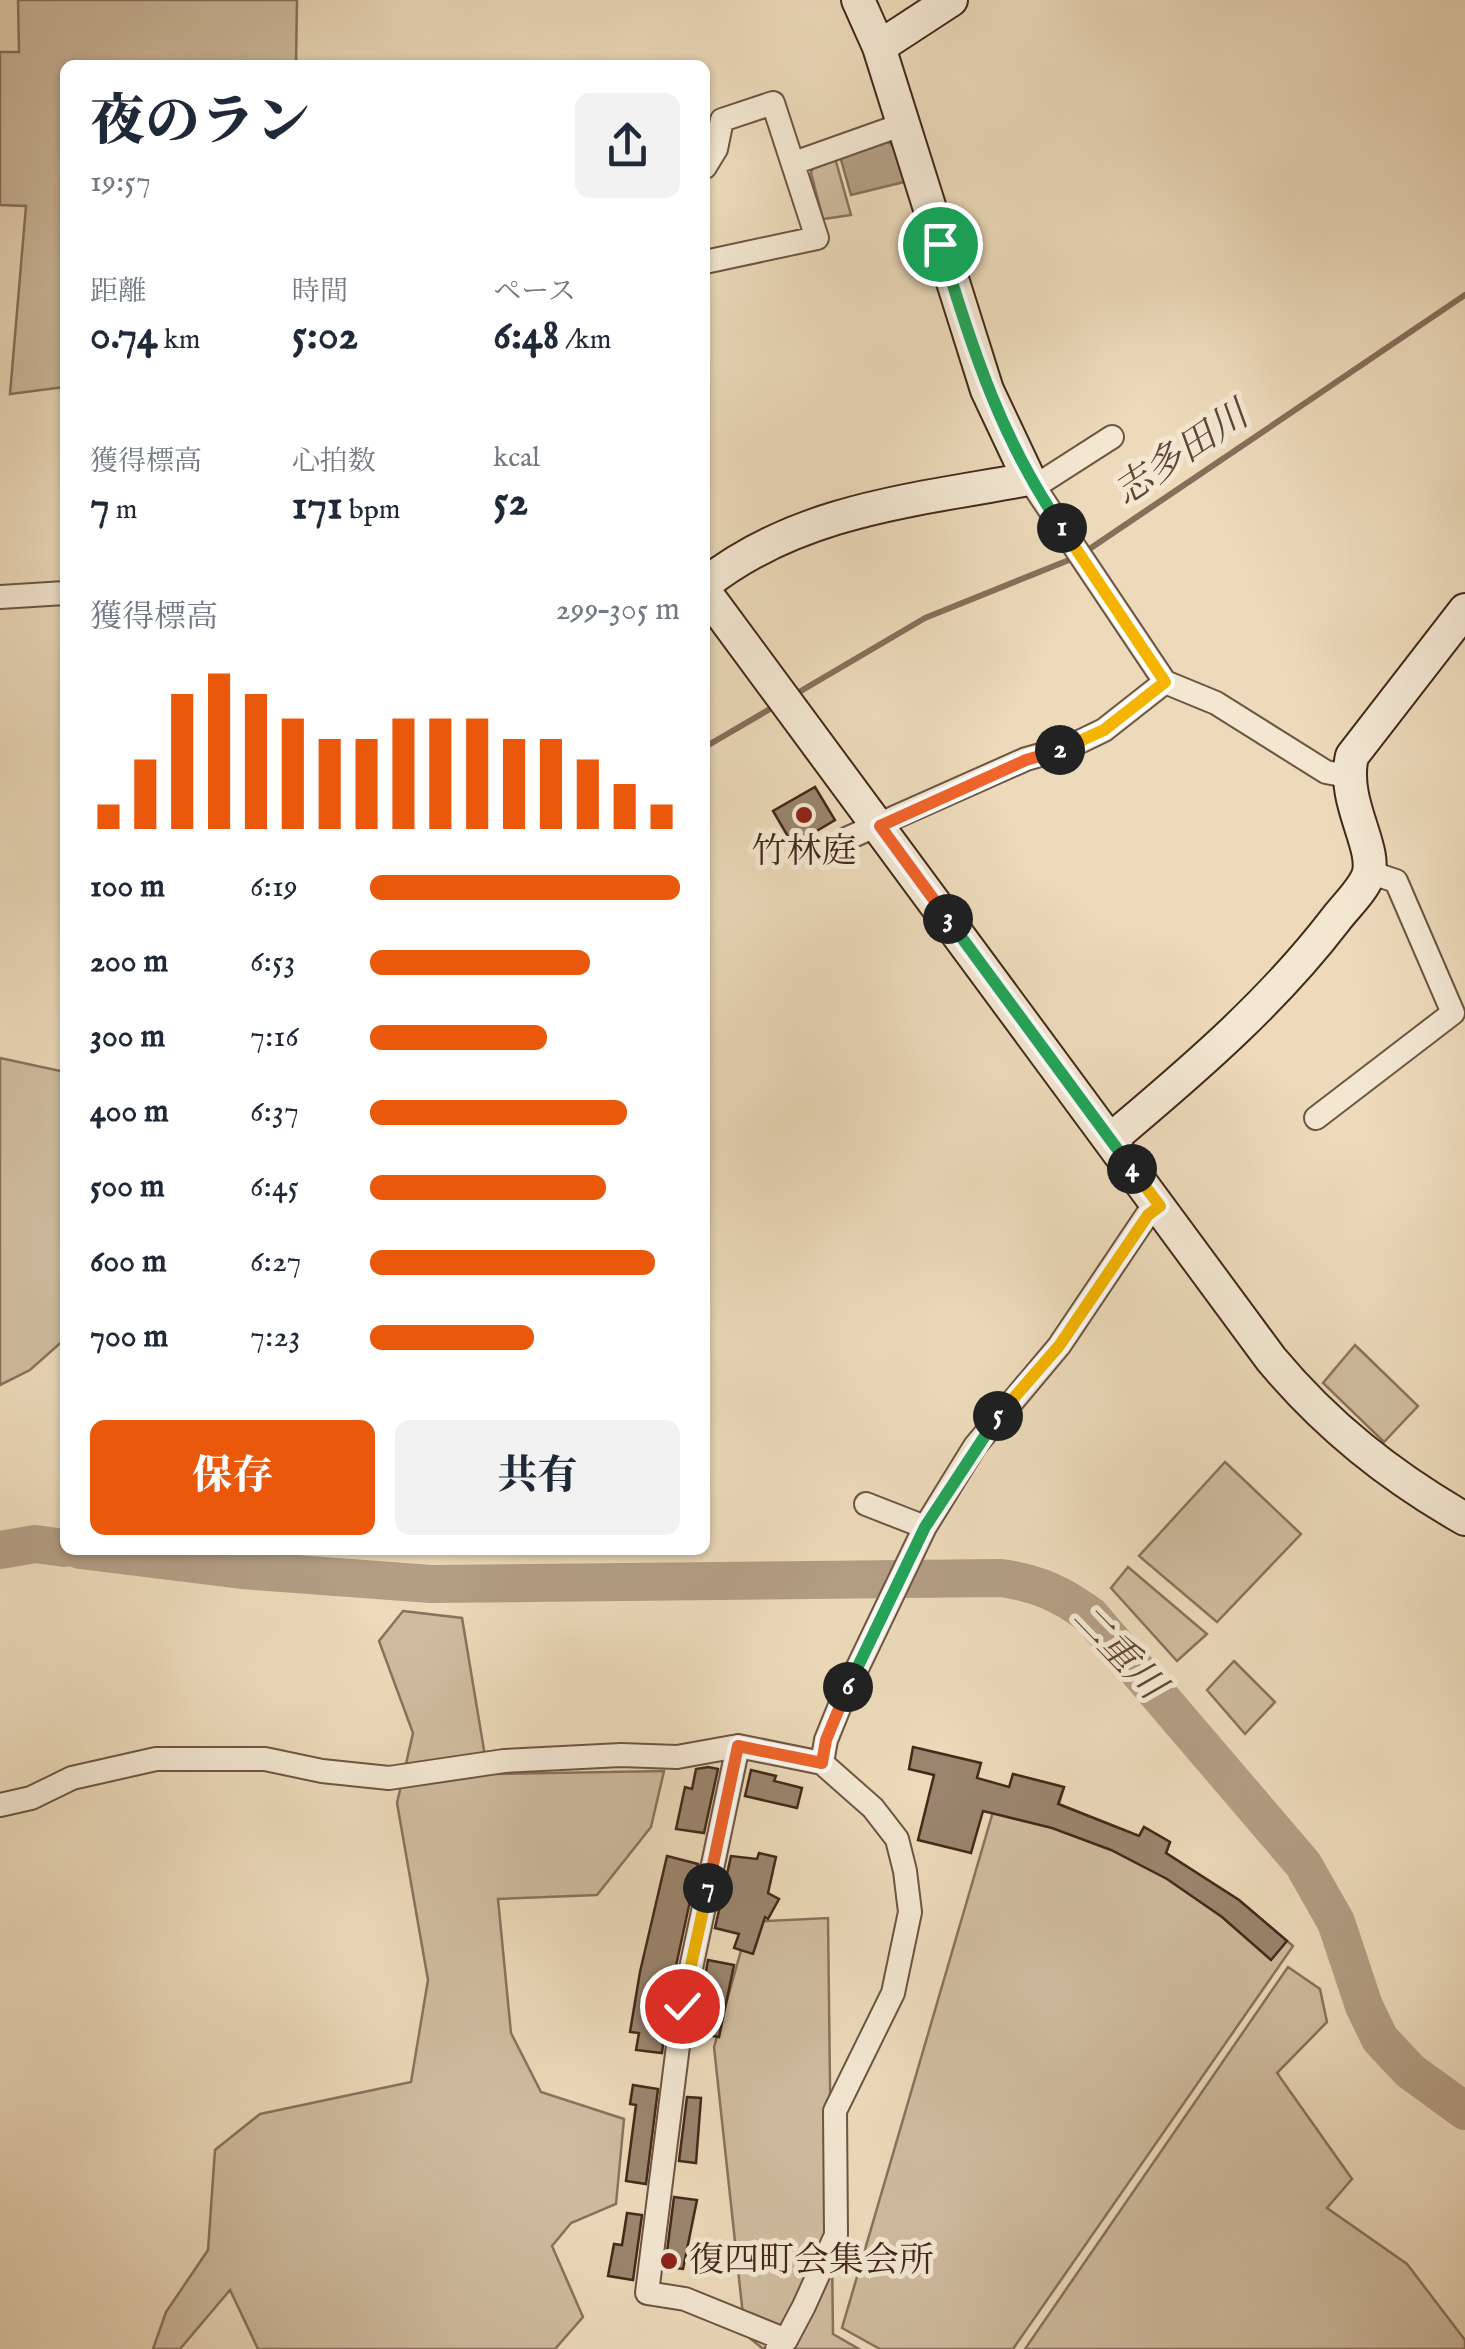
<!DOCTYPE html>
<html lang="ja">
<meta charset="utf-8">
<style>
:root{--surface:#fff;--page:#f2f2f3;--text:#1f2937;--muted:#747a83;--accent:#ea580c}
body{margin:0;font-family:"IM FELL English","Noto Serif JP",serif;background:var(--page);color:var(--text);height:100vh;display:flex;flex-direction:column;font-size:38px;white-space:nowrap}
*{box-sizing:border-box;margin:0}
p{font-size:32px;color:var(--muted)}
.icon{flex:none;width:55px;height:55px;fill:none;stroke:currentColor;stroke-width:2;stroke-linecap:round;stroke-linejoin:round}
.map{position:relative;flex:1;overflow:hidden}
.details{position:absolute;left:60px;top:60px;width:650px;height:1495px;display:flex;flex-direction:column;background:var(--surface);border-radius:15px;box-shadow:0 2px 8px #0004}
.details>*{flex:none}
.pin{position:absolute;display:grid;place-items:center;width:85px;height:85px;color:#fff;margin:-42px;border:5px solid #fff;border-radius:50%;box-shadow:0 2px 10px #0007}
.km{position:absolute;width:50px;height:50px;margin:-25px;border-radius:50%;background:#222;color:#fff;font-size:28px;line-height:50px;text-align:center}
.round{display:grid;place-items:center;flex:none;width:105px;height:105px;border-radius:15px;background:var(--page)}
.overview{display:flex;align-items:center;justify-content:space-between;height:170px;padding:0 30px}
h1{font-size:55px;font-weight:800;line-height:75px}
.stats{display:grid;grid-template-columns:repeat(3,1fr);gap:15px;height:170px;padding:10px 30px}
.stats div{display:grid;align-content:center}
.stats b{font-size:42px;font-weight:800}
.stats small{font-size:28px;font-weight:400}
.stats p{font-size:28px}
.chart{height:280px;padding:20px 30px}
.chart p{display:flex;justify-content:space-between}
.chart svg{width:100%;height:180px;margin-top:10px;stroke:var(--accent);stroke-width:6}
.cta{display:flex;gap:20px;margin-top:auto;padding:20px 30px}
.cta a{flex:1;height:115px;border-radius:15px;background:var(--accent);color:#fff;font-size:40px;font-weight:800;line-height:115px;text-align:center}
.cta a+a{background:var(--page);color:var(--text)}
ul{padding:0 30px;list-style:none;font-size:32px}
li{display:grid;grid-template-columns:160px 120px 1fr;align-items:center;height:75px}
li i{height:25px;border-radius:12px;background:var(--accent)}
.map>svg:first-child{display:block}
.green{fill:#cfbc9f;stroke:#89725d;stroke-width:2.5}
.water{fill:#b39e84;stroke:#866f5a;stroke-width:2.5}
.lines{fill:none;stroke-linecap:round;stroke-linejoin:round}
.stream{stroke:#866f5a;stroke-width:6}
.river{stroke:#b39e84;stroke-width:38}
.building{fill:#9b856e;stroke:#43291b;stroke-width:2.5}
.street-casing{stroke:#6d5543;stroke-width:26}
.secondary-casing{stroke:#43291b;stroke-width:36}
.street{stroke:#f3e7d2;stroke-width:22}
.secondary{stroke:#f3e7d2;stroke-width:32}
.split-1-casing{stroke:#fff;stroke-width:20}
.split-2-casing{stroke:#fff;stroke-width:20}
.split-3-casing{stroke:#fff;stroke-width:20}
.split-4-casing{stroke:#fff;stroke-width:20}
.split-5-casing{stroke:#fff;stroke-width:20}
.split-6-casing{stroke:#fff;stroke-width:20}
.split-7-casing{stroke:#fff;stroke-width:20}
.split-8-casing{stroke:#fff;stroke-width:20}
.split-1{stroke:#22a559;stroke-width:12}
.split-2{stroke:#f5b400;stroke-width:12}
.split-3{stroke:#f0652b;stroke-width:12}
.split-4{stroke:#22a559;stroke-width:12}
.split-5{stroke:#f5b400;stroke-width:12}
.split-6{stroke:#22a559;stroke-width:12}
.split-7{stroke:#f0652b;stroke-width:12}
.split-8{stroke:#f5b400;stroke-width:12}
.poi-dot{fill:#8f2418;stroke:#f3e7d2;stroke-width:4}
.labels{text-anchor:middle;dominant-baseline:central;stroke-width:10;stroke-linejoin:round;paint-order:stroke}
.poi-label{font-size:35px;fill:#43291b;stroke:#f3e7d2}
.water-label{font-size:38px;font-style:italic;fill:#5f4635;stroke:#f3e7d2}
</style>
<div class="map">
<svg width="1465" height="2349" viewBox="0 0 1465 2349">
<rect width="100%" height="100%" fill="#ecdaba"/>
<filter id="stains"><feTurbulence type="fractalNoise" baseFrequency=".002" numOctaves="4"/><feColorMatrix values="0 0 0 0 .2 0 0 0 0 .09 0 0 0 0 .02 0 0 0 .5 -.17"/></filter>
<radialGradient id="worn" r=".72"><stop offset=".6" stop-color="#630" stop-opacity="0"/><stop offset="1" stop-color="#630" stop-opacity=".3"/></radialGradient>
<!-- green -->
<path class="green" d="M 18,0 L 297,0 L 296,65 L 65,65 L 65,387 L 10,394 L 26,206 L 0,205 L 0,52 L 19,52 Z
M 835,158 L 851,215 L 823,219 L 811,173 L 813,166 Z
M 0,1058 L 65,1072 L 65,1339 L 30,1370 L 0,1385 Z
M 1355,1345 L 1418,1406 L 1384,1442 L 1323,1383 Z
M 1225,1462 L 1301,1534 L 1217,1622 L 1139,1556 Z
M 1128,1567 L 1207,1634 L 1177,1661 L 1111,1588 Z
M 403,1611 L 462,1618 L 488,1774 L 664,1771 L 651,1827 L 597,1895 L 498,1899 L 511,2033 L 541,2092 L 624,2119 L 616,2204 L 571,2223 L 552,2246 L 583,2317 L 555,2349 L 258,2349 L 230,2290 L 180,2349 L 153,2349 L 166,2312 L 208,2250 L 215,2150 L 260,2114 L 411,2082 L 428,1980 L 397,1803 L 413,1733 L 379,1641 Z
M 1234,1661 L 1275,1702 L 1245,1734 L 1207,1690 Z
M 1013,1774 L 1064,1787 L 1059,1804 L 1139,1836 L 1144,1827 L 1170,1842 L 1166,1853 L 1239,1900 L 1293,1946 L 1013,2349 L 880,2349 L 842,2328 L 995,1805 L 1005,1806 Z
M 828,1918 L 833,2334 L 859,2349 L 763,2349 L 745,2334 L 714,2047 L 749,1922 Z
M 1288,1967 L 1320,1989 L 1327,2022 L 1277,2073 L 1352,2179 L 1327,2208 L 1407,2264 L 1465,2340 L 1465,2349 L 1025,2349 Z"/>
<!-- water -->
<path class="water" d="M 887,142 L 904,151 L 912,180 L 851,195 L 840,156 Z"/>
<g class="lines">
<!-- stream -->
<path class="stream" d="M 1085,552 L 1465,295
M 794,695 L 925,618 L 1074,558
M 705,747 L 775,706
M 242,1570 L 249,1550"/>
<!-- river -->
<path class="river" d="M 0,1550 L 35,1544 L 65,1548
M 80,1550 L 242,1570 L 431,1584 L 1001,1578 C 1037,1583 1062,1594 1091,1616 L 1303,1864 L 1336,1922 L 1364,2006 L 1380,2039 L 1410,2071 L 1465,2111"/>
</g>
<!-- building -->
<path class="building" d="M 815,787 L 835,820 L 793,845 L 773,811 Z
M 913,1747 L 981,1763 L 977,1778 L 1009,1787 L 1013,1774 L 1064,1787 L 1058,1804 L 1139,1836 L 1144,1827 L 1170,1842 L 1166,1853 L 1239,1900 L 1287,1941 L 1271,1960 L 1222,1917 L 1167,1879 L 1111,1850 L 1052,1828 L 983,1811 L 971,1853 L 918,1840 L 934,1775 L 909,1769 Z
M 708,1767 L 718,1769 L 704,1833 L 676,1829 L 685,1787 L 692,1789 L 696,1769 Z
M 751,1770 L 776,1776 L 774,1781 L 802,1788 L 797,1808 L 745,1796 Z
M 759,1853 L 776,1857 L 768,1893 L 779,1899 L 768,1919 L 765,1917 L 753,1954 L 734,1948 L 739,1934 L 715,1928 L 731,1856 L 757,1859 Z
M 667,1856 L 698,1864 L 668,2003 L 662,2053 L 636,2050 L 639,2033 L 630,2032 L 640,1972 Z
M 708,1960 L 734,1965 L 719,2037 L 695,2033 Z
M 633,2085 L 658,2089 L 646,2184 L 626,2181 L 636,2105 L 630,2104 Z
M 687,2097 L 701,2098 L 696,2163 L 679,2161 Z
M 674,2197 L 697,2200 L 683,2269 L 665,2267 Z
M 627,2213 L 642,2215 L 633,2280 L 608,2276 L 614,2244 L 622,2245 Z"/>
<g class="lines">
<defs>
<path id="street" d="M 794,163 L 901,125
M 705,167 L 716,149 L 722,120 L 773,103 L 817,238 L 705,262
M 1029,479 L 1165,682 L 1216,703 L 1326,772 L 1347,776
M 1034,487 L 1112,437
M 0,597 L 65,593
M 846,839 L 1026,759 L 1069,747 L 1104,730 L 1165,682
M 1316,1118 L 1453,1013 L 1396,881 L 1369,872
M 866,1504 L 925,1527
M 738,1746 L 683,2006 L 647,2293 L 685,2299 L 786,2340
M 822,1763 L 826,1740 L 843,1698 L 925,1527 L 975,1446 L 1059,1346 L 1147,1215 L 1160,1206
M 0,1805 L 31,1798 L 72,1778 L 156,1759 L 265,1759 L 322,1771 L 389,1778 L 504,1761 L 621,1755 L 677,1757 L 738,1746 L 822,1763 L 873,1808 L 897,1839 L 905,1871 L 910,1912 L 893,1993 L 835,2111 L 836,2235 L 804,2306 L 786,2340 L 777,2349"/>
<path id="secondary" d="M 879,47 L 951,0
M 705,584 C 798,510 915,500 1029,479 L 987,390 L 879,47 L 858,0
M 705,592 L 1271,1359 C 1327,1426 1390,1476 1465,1519
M 1122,1130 C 1199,1065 1274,1000 1336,919 C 1346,906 1362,891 1368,876 C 1378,848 1341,802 1352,756 L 1465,610"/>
</defs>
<!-- street casing -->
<use href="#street" class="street-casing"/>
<!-- secondary casing -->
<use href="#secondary" class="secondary-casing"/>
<!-- street -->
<use href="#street" class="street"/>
<!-- secondary -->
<use href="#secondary" class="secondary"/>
</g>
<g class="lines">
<defs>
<path id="split-1" d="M 940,244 C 973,349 999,436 1062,528"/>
<path id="split-2" d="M 1060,750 L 1104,730 L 1165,682 L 1062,528"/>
<path id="split-3" d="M 948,919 L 880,826 L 1026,760 L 1060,750"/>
<path id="split-4" d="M 948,919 L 1132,1169"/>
<path id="split-5" d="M 998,1416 L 1059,1346 L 1148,1215 L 1160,1206 L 1132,1169"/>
<path id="split-6" d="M 848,1687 L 925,1527 L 998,1416"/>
<path id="split-7" d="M 708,1888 L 738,1746 L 822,1763 L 826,1740 L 848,1687"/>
<path id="split-8" d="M 682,2006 L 708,1888"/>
</defs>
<!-- split-1 casing -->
<use href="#split-1" class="split-1-casing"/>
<!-- split-2 casing -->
<use href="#split-2" class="split-2-casing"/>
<!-- split-3 casing -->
<use href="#split-3" class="split-3-casing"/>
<!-- split-4 casing -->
<use href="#split-4" class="split-4-casing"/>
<!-- split-5 casing -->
<use href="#split-5" class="split-5-casing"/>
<!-- split-6 casing -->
<use href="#split-6" class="split-6-casing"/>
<!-- split-7 casing -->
<use href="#split-7" class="split-7-casing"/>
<!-- split-8 casing -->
<use href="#split-8" class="split-8-casing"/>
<!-- split-1 -->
<use href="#split-1" class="split-1"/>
<!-- split-2 -->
<use href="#split-2" class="split-2"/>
<!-- split-3 -->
<use href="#split-3" class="split-3"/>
<!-- split-4 -->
<use href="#split-4" class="split-4"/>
<!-- split-5 -->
<use href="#split-5" class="split-5"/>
<!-- split-6 -->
<use href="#split-6" class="split-6"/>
<!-- split-7 -->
<use href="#split-7" class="split-7"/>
<!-- split-8 -->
<use href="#split-8" class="split-8"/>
</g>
<!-- markers -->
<g class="poi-dot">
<circle cx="804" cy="815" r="10"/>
<circle cx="669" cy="2261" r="10"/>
</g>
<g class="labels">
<!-- poi labels -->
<g class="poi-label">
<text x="804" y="852">竹林庭</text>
<text x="689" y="2261" text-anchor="start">復四町会集会所</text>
</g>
<!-- water labels -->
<g class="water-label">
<text transform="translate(1182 455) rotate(-34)">志多田川</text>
<text transform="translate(1117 1653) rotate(46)">二重川</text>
</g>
</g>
<rect width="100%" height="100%" filter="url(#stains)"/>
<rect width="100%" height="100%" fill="url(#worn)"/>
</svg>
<div class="pin" style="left:940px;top:244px;background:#1e9e55"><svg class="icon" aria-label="arrive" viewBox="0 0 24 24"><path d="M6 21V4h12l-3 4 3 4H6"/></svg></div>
<div class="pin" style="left:682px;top:2006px;background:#d93025"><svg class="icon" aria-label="check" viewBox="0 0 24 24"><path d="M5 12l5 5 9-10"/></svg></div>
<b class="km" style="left:1062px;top:528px">1</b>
<b class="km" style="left:1060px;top:750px">2</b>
<b class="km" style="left:948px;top:919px">3</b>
<b class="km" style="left:1132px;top:1169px">4</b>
<b class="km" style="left:998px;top:1416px">5</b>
<b class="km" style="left:848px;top:1687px">6</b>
<b class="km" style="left:708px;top:1888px">7</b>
<section class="details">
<div class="overview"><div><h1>夜のラン</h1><p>19:57</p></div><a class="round"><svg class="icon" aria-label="share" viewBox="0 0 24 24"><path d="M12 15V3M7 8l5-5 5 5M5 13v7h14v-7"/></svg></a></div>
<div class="stats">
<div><p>距離</p><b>0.74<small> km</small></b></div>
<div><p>時間</p><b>5:02</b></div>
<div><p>ペース</p><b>6:48<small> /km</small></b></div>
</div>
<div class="stats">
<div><p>獲得標高</p><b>7<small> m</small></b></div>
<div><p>心拍数</p><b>171<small> bpm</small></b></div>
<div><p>kcal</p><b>52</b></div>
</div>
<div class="chart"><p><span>獲得標高</span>299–305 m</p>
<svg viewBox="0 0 160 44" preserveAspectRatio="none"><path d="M5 44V38M15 44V27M25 44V11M35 44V6M45 44V11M55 44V17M65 44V22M75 44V22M85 44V17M95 44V17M105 44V17M115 44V22M125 44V22M135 44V27M145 44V33M155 44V38"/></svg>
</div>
<ul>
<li><b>100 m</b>6:19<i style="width:100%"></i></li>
<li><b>200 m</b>6:53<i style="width:71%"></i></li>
<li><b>300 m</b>7:16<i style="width:57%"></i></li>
<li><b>400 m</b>6:37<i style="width:83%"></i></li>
<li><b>500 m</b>6:45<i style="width:76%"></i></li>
<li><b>600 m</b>6:27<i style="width:92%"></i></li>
<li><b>700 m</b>7:23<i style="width:53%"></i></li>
</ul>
<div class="cta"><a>保存</a><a>共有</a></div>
</section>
</div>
